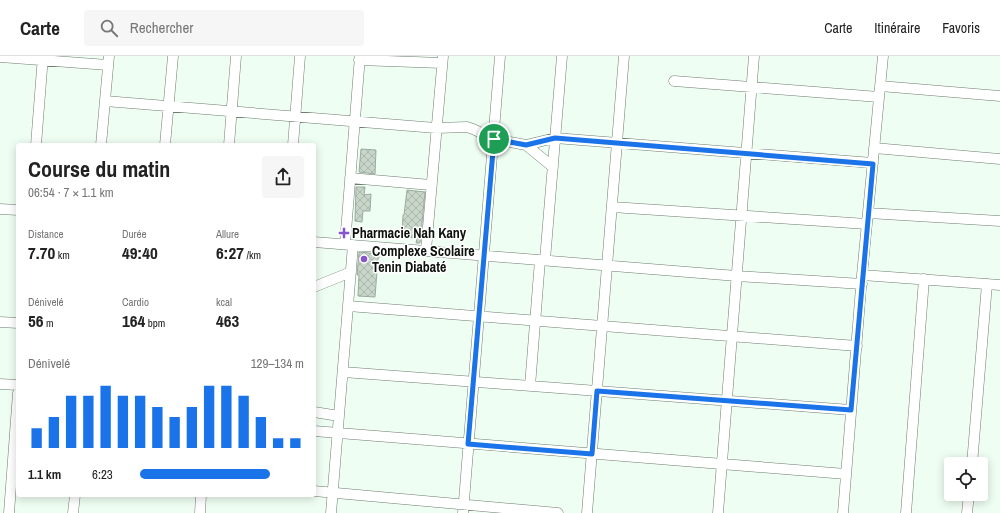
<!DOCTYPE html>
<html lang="fr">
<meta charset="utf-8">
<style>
:root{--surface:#fff;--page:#f6f6f6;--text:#222;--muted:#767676;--line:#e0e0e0;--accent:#1a73e8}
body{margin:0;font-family:"Archivo Narrow",sans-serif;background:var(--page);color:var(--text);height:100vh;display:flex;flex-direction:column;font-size:15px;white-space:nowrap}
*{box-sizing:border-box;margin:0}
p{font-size:13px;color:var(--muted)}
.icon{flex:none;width:22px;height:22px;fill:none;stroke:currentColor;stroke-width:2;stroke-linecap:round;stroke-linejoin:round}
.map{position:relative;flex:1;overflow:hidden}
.details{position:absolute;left:16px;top:87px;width:300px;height:354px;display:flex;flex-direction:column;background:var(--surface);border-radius:4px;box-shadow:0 2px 10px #0003}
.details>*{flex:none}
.buttons{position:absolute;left:944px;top:401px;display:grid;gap:8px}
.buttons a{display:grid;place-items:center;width:44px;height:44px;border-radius:4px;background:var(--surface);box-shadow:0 2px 10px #0003;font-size:20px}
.pin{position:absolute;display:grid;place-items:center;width:34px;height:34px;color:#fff;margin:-17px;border:2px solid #fff;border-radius:50%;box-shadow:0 1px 4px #0007}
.round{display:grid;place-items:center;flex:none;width:42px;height:42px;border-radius:4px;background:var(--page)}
.overview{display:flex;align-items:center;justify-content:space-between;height:68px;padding:0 12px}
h1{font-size:22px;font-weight:700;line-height:30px}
.figures{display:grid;grid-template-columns:repeat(3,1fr);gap:6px;height:68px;padding:4px 12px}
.figures div{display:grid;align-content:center}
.figures b{font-size:17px;font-weight:700}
.figures small{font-size:11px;font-weight:400}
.figures p{font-size:11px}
.chart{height:112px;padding:8px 12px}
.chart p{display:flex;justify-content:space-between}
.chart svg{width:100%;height:72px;margin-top:4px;stroke:var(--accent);stroke-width:6}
ul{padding:0 12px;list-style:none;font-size:13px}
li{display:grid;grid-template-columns:64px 48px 1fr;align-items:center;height:30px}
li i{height:10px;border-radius:5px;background:var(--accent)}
header{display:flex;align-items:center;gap:24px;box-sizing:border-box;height:56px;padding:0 20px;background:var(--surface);border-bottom:1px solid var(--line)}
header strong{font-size:19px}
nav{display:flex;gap:22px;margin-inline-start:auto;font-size:14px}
.search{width:280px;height:36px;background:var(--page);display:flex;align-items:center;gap:10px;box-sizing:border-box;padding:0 14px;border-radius:4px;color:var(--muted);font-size:15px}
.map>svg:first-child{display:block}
.building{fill:url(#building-cross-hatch);stroke:#9caa9f}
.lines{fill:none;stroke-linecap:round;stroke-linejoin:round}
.minor-casing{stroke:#6f7c71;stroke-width:11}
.minor{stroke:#fff;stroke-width:10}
.route-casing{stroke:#fff;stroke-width:8}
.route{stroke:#1a73e8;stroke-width:5}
.poi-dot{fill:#8854cc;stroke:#fff;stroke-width:1.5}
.labels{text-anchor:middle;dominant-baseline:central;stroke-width:3;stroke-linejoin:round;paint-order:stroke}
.poi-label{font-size:14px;font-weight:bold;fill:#0c110d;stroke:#fff;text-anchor:start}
</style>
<header>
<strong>Carte</strong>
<div class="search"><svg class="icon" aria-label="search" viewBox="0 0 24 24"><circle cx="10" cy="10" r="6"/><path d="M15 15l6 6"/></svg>Rechercher</div>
<nav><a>Carte</a><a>Itinéraire</a><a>Favoris</a></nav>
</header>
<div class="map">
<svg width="1000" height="457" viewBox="0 0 1000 457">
<defs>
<pattern id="building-cross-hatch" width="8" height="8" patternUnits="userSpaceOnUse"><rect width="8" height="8" fill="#c8d6ca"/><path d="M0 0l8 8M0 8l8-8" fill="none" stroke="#abb7ac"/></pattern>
</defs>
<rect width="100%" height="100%" fill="#effef2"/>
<!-- building -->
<path class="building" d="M 361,93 L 376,94 L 375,118 L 359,116 Z
M 356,131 L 365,131 L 364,139 L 371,138 L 370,155 L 363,155 L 362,166 L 355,165 Z
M 407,134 L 425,136 L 420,187 L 416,187 L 417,182 L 402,181 L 403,159 L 404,159 Z
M 359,196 L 379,198 L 379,202 L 378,202 L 375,241 L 358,240 L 359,219 L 357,219 Z"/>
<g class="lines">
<defs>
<path id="minor" d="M 0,1 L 108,9
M 359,4 L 442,7
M 674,25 L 879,41
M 880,30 L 1000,40
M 105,45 L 436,72 L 467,71 L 473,73 L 494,83 L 526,89 L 555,82 L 873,107
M 36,89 L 43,0
M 101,89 L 109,0
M 165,89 L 173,0
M 229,89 L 236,0
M 293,89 L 300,0
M 526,89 L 553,111
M 874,92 L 1000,103
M 350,122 L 431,129
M 612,151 L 867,168
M 0,153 L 18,154
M 868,157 L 1000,165
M 314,186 L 737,220 L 862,228
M 345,188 L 360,0
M 426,194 L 443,0
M 545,204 L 562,0
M 862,219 L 1000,229
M 314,231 L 351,216
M 348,250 L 857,290
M 0,266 L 18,267
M 343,316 L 851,354
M 0,328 L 18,329
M 530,330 L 540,204
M 314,356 L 339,360
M 314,375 L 846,418
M 972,408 L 987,228
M 314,435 L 558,457
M 9,457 L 18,337
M 73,457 L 75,439
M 200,457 L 201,439
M 331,457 L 353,189
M 463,457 L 500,0
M 587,457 L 624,0
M 718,457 L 754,0
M 843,457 L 862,219 L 883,0
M 906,457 L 924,223
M 967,457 L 969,438"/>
</defs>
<!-- minor casing -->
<use href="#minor" class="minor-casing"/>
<!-- minor -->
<use href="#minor" class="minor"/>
</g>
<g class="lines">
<defs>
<path id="route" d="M 555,82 L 873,108 L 851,354 L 597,335 L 592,398 L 468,388 L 494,83 L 526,89 Z"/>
</defs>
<!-- route casing -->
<use href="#route" class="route-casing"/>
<!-- route -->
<use href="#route" class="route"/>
</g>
<!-- markers -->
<g class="poi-dot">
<path d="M342 171h4v4h4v4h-4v4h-4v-4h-4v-4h4z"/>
<circle cx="364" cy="203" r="4"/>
</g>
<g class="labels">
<!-- poi labels -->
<g class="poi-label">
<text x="352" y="177">Pharmacie Nah Kany</text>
<text x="372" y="195">Complexe Scolaire<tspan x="372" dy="16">Tenin Diabaté</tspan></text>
</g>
</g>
</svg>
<div class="buttons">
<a><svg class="icon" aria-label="locate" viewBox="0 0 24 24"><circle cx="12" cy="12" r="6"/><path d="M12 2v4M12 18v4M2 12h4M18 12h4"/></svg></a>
</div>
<div class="pin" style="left:494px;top:83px;background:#1e9e55"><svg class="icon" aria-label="arrive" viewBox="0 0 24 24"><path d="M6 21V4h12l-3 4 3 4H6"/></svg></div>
<section class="details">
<div class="overview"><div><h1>Course du matin</h1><p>06:54 · 7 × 1.1 km</p></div><a class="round"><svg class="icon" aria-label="share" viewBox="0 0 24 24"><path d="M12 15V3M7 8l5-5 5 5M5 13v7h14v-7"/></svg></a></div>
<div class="figures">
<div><p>Distance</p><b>7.70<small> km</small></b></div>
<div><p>Durée</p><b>49:40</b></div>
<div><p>Allure</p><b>6:27<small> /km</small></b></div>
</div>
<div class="figures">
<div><p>Dénivelé</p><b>56<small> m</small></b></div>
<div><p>Cardio</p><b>164<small> bpm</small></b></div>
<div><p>kcal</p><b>463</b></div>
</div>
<div class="chart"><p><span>Dénivelé</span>129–134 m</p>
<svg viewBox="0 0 160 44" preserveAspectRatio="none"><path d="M5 44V32M15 44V25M25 44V12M35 44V12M45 44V6M55 44V12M65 44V12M75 44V19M85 44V25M95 44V19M105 44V6M115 44V6M125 44V12M135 44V25M145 44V38M155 44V38"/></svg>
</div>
<ul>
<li><b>1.1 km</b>6:23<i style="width:79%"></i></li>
</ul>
</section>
</div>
